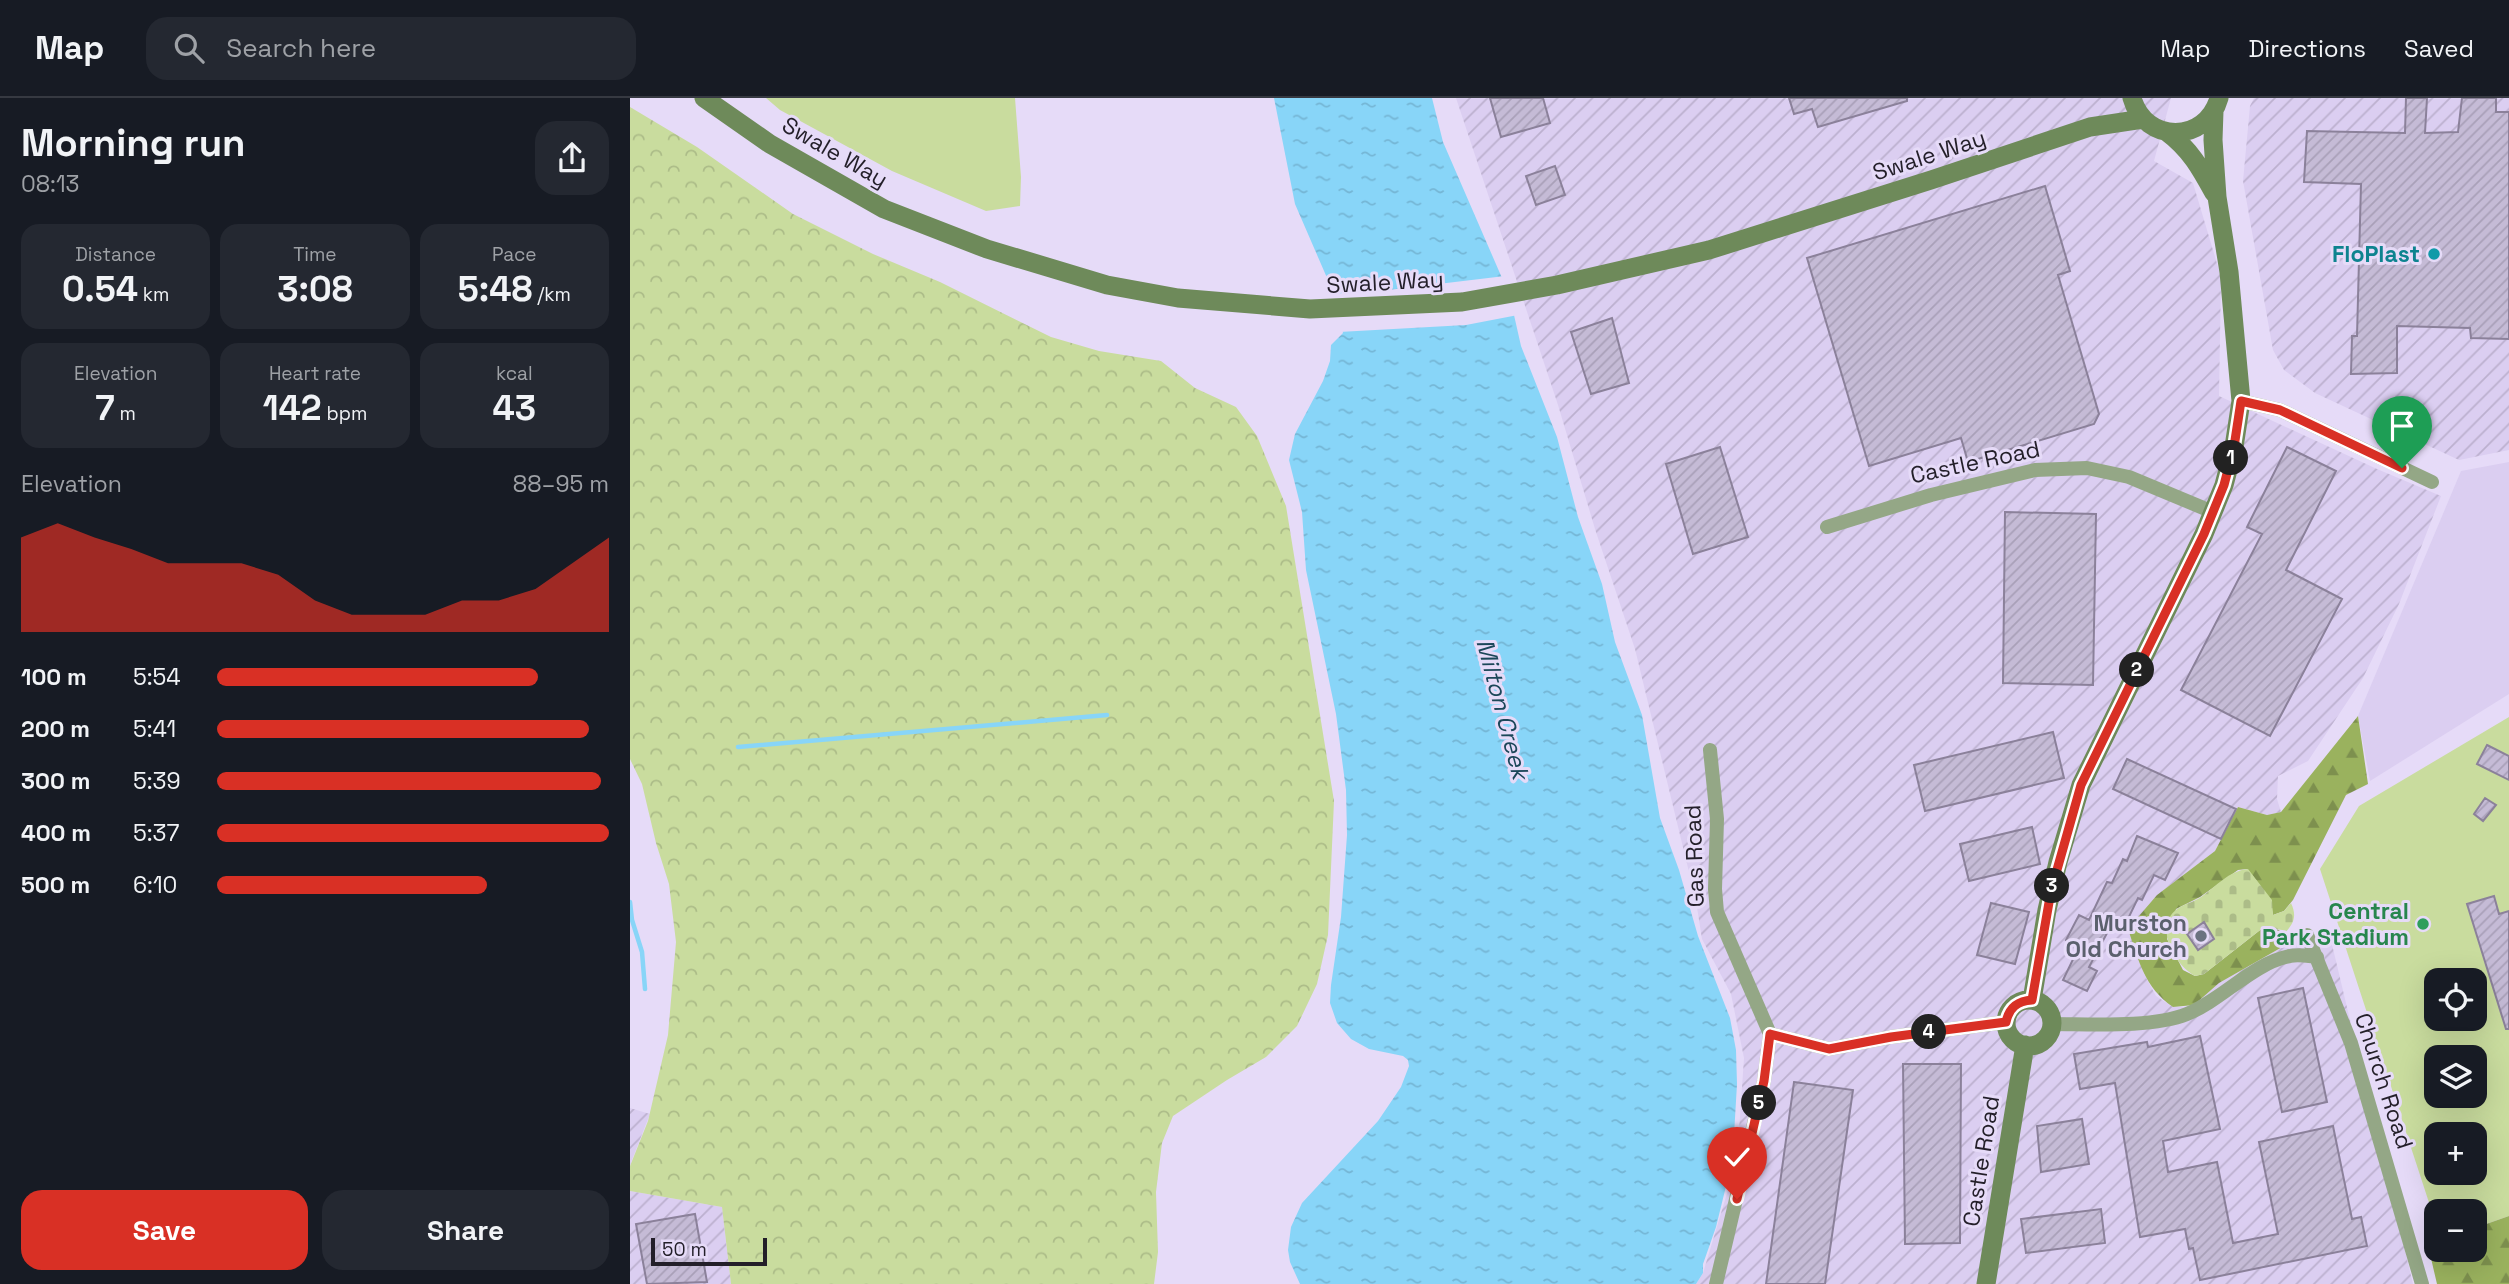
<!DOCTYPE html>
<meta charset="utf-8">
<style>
:root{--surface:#171b24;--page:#242831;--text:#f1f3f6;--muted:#9ea1a6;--line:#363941;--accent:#d93025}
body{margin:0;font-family:"Space Grotesk",sans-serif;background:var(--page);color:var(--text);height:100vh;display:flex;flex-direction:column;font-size:26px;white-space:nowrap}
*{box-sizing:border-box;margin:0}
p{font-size:23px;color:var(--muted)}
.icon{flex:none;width:38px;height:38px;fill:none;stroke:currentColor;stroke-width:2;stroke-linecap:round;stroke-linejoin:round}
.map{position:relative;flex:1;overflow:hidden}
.drawer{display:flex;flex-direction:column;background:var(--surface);width:630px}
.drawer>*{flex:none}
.fabs{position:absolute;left:1794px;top:870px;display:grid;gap:14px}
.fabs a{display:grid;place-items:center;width:63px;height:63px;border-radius:14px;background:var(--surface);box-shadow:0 7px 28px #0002;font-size:35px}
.scale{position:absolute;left:21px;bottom:18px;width:116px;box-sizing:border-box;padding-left:7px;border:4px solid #231f29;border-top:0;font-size:19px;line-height:24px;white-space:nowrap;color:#231f29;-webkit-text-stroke:5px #e6dbf8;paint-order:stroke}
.pin{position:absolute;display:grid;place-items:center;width:60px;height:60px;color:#fff;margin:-72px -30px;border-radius:50% 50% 50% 0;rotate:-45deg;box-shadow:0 0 7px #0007}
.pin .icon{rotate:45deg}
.km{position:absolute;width:35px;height:35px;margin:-18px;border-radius:50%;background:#222;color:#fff;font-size:19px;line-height:35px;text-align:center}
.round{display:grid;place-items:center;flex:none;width:74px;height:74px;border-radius:21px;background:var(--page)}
.head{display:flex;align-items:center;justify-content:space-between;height:119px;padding:0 21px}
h1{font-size:38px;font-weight:800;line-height:52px}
.metrics{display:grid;grid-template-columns:repeat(3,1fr);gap:10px;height:119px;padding:7px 21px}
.metrics div{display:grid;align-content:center;border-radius:18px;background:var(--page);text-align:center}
.metrics b{font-size:35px;font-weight:800}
.metrics small{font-size:19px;font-weight:400}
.metrics p{font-size:19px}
.chart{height:196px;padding:14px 21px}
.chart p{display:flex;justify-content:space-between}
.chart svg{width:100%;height:126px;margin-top:7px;fill:var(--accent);opacity:.7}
.button{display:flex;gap:14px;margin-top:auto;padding:14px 21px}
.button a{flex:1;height:80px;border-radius:21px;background:var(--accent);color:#fff;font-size:28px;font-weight:800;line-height:80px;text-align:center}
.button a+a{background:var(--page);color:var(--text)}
ul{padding:0 21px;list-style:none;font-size:23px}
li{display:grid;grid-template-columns:112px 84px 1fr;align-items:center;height:52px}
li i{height:18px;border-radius:9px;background:var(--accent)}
header{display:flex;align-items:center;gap:42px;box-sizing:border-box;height:98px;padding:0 35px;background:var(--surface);border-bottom:2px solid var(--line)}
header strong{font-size:33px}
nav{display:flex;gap:38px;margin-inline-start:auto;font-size:24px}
.search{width:490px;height:63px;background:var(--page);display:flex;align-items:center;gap:18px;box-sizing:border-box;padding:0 24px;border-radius:21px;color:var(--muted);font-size:26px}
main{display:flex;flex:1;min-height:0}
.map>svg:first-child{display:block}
.built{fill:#dbcef1}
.industrial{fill:url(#industrial-furrows)}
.grass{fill:#c9dc9e;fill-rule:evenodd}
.forest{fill:url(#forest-firs)}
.cemetery{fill:url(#cemetery-stones)}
.park{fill:url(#park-crowns)}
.water{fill:url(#water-ripples)}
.pier{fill:#e6dbf8}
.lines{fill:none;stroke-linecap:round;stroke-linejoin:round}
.stream{stroke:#88d5f8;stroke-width:4.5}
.building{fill:url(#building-hatch);stroke:#8b819a;stroke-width:2}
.street{stroke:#94a786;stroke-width:14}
.secondary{stroke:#6e8a5a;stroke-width:19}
.route-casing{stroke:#fff;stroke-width:14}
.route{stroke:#d93025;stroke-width:9}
.culture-dot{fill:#0f9aa8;stroke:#e6dbf8;stroke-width:2.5}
.leisure-dot{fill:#2e9e5b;stroke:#e6dbf8;stroke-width:2.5}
.worship-dot{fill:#6b7280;stroke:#e6dbf8;stroke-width:2.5}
.labels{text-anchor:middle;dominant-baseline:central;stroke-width:6;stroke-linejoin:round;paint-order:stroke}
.street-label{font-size:23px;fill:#231f29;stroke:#e6dbf8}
.culture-label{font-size:23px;font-weight:bold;fill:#0d838f;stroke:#e6dbf8;text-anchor:end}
.leisure-label{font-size:23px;font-weight:bold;fill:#27864d;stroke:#e6dbf8;text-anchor:end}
.worship-label{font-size:23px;font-weight:bold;fill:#5b616d;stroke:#e6dbf8;text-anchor:end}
.water-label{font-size:24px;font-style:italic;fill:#1b4759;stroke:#e6dbf8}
</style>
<header>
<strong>Map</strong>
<div class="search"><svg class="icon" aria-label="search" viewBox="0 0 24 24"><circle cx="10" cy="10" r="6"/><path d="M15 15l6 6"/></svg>Search here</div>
<nav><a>Map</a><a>Directions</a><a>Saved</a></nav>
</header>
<main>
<section class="drawer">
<div class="head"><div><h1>Morning run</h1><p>08:13</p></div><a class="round"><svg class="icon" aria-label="share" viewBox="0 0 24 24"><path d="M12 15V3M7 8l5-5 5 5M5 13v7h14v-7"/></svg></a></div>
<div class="metrics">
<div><p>Distance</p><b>0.54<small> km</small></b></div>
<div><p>Time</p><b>3:08</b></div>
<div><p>Pace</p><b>5:48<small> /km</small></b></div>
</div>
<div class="metrics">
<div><p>Elevation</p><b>7<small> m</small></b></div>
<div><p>Heart rate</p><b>142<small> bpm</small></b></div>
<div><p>kcal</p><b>43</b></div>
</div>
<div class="chart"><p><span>Elevation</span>88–95 m</p>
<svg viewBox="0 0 160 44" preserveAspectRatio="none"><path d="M0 44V11L10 6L20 11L30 15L40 20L50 20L60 20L70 24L80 33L90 38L100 38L110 38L120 33L130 33L140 29L150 20L160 11V44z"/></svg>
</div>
<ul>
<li><b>100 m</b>5:54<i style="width:82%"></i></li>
<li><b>200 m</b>5:41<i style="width:95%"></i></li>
<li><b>300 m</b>5:39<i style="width:98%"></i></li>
<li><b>400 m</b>5:37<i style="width:100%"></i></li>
<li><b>500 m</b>6:10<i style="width:69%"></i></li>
</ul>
<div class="button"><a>Save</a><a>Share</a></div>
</section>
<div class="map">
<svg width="1879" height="1186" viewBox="0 0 1879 1186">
<defs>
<pattern id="industrial-furrows" width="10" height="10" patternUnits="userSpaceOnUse" patternTransform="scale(1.75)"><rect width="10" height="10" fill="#dbcef1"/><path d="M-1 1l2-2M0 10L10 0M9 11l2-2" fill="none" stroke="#bcb0cf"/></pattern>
<pattern id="forest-firs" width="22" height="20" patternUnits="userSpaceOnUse" patternTransform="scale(1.75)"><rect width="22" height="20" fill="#9ab25e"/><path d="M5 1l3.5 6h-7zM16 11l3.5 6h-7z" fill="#7d904e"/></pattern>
<pattern id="cemetery-stones" width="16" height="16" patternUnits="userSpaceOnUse" patternTransform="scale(1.75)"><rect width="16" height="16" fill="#c9dc9e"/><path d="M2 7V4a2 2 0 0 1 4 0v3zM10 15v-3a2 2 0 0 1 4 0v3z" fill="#acbc88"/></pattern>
<pattern id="park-crowns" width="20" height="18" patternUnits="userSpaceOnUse" patternTransform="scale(1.75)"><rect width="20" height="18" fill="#c9dc9e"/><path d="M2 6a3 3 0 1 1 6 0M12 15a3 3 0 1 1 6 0" fill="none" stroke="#acbc88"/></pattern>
<pattern id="water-ripples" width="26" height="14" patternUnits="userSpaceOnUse" patternTransform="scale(1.75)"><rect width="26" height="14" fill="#88d5f8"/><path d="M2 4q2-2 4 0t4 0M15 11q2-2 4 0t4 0" fill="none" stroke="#75b6d5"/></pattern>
<pattern id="building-hatch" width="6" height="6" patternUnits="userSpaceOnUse" patternTransform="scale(1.75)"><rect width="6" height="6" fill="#c5bbd6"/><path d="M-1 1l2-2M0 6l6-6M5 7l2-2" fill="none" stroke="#a9a0b8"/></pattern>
</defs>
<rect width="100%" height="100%" fill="#e6dbf8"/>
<!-- built -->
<path class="built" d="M 1879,364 L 1879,596 L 1740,683 L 1728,618 L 1831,373 Z"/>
<!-- industrial -->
<path class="industrial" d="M 826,0 L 1541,0 L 1524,63 L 1563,85 L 1591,179 L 1589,298 L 1747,371 L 1811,398 L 1769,506 L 1733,580 L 1678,663 L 1648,678 L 1647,701 L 1651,714 L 1637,717 L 1608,709 L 1585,753 L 1527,797 L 1513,874 L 1526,898 L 1543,909 L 1554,909 L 1564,907 L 1589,885 L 1654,848 L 1656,842 L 1700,838 L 1783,1186 L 1066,1186 L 1073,1175 L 1107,1062 L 1114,960 L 1101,896 L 1072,841 L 1066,803 L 1005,551 L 965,431 L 928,307 Z
M 1624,0 L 1879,0 L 1879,352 L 1829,362 L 1685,295 L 1654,272 L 1643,252 L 1613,83 L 1620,8 Z
M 0,1010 L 20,1016 L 0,1067 Z
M 0,1093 L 92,1109 L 101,1186 L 0,1186 Z"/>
<!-- grass -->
<path class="grass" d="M 136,0 L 385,0 L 391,79 L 390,108 L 356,113 L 262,73 L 150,12 Z
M 1879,619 L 1879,1118 L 1845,1130 L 1844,1113 L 1806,1113 L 1806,1126 L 1690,771 L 1729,708 ZM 1806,882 L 1844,882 L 1844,920 L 1806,920 ZM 1806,959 L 1844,959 L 1844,998 L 1806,998 ZM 1806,1036 L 1844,1036 L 1844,1074 L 1806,1074 Z"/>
<!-- forest -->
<path class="forest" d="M 1728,618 L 1738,686 L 1716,697 L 1663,802 L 1654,813 L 1643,817 C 1641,799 1629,786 1617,771 L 1608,772 L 1570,799 L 1546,811 L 1537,841 L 1553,872 L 1565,878 L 1574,876 L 1634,829 C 1647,831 1661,832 1654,848 L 1589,885 L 1564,907 L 1543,909 C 1514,889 1509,863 1498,831 L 1527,797 L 1585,753 L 1608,709 L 1637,717 L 1651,714 Z
M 1879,1118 L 1879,1186 L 1807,1186 L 1800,1156 L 1806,1149 L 1806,1152 L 1844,1152 L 1845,1130 Z"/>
<!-- cemetery -->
<path class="cemetery" d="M 1618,771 L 1642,802 L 1643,817 L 1654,813 L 1661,805 C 1667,818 1664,825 1655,835 L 1652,832 L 1634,829 L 1574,876 L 1565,878 C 1545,867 1523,829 1547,811 C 1554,806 1564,804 1571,799 C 1587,788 1598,773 1618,771 Z"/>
<!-- park -->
<path class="park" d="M 0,9 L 67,49 L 163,116 L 243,156 L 310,184 L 421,239 L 469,253 L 531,263 L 565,290 L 606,309 L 627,338 L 656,408 L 704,703 L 698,837 L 687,886 L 667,928 L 636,959 L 597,982 L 543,1018 L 532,1045 L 526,1094 L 528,1154 L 524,1186 L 101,1186 L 92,1109 L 0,1093 L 0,1068 L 18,1023 L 38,937 L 46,844 L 39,786 L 26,745 L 12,686 L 0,661 Z"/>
<!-- water -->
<path class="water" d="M 644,0 L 802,0 L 813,44 L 872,180 L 884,217 L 891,248 L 927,339 L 948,419 L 972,486 L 985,544 L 1012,617 L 1030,720 L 1049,772 L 1068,838 L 1100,920 L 1106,952 L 1107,986 L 1104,1037 L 1099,1076 L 1086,1129 L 1073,1166 L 1073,1175 L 1066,1186 L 670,1186 L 660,1164 L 658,1152 L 661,1129 L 672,1105 L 748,1023 L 771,989 L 779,968 L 778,962 L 773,958 L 739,951 L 721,941 L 707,925 L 700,905 L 701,887 L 711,819 L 717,737 L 716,692 L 706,616 L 676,472 L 672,414 L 659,362 L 665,336 L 693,283 L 700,263 L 701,247 L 713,235 L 704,196 L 665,106 Z"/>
<!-- pier -->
<path class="pier" d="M 875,178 L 888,217 L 836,227 L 709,234 L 700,196 L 758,192 Z"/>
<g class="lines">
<!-- stream -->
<path class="stream" d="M 108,649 L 477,617
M 0,804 L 2,822 L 12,854 L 15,891"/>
</g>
<!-- building -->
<path class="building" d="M 860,0 L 913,0 L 920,25 L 871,39 Z
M 1159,0 L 1277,0 L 1277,3 L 1188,29 L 1182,11 L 1164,16 Z
M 1776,0 L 1797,0 L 1795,35 L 1828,34 L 1832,0 L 1866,0 L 1866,14 L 1879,14 L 1879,241 L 1841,240 L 1840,230 L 1767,228 L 1767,275 L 1721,276 L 1722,238 L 1727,238 L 1731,86 L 1674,84 L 1677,33 L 1775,35 Z
M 925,68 L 935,97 L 906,107 L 896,78 Z
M 1415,88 L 1440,173 L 1428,177 L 1469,316 L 1464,326 L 1338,364 L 1331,340 L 1239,368 L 1177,160 Z
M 982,220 L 999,285 L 961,296 L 941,234 Z
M 1090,349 L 1118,439 L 1063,456 L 1036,366 Z
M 1657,349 L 1706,373 L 1656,472 L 1712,501 L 1640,638 L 1551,592 L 1632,436 L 1617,429 Z
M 1375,414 L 1466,416 L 1463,587 L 1373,585 Z
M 1423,634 L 1434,680 L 1295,713 L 1284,667 Z
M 1857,647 L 1879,658 L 1879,682 L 1847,666 Z
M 1497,661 L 1606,711 L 1591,741 L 1483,691 Z
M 1855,700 L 1866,707 L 1853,723 L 1844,716 Z
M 1402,729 L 1410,766 L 1339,783 L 1330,746 Z
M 1507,738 L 1548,755 L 1535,782 L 1524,777 L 1512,802 L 1508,800 L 1496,825 L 1485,820 L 1459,869 L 1467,873 L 1457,893 L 1433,882 L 1449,849 L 1436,842 L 1449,817 L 1459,822 L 1477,784 L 1482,785 L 1493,761 L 1497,763 Z
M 1864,798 L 1869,816 L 1879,813 L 1879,931 L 1876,931 L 1837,806 Z
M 1361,805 L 1399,814 L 1385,866 L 1347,857 Z
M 1574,824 L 1584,841 L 1568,852 L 1557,836 Z
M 1673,890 L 1697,1004 L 1652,1014 L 1628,900 Z
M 1570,938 L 1590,1031 L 1533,1043 L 1538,1074 L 1587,1064 L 1603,1145 L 1648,1136 L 1629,1044 L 1703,1028 L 1722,1121 L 1731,1119 L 1737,1148 L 1570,1182 L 1563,1150 L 1559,1151 L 1555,1131 L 1510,1139 L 1485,985 L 1450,991 L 1444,956 L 1517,944 L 1518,949 Z
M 1273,966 L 1331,966 L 1330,1145 L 1275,1146 Z
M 1164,984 L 1223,992 L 1195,1186 L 1136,1186 Z
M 1452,1021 L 1459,1066 L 1411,1074 L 1407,1028 Z
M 1471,1111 L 1475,1145 L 1396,1155 L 1391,1121 Z
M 65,1116 L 77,1184 L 17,1186 L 6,1126 Z"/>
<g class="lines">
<!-- street -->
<path class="street" d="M 1611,303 L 1650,312 L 1802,384
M 1197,429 L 1301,397 L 1405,372 L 1457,370 L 1499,379 L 1583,414
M 1080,652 L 1087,721 L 1085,791 L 1087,814 L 1140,936 L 1134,983 L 1086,1186
M 1677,837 L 1721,945 L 1792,1186
M 1422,926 C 1461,926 1522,930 1557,916 C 1592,902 1623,865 1660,858 C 1668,856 1678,858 1687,859
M 1140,936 L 1199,951 L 1261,939 L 1376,924"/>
<!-- secondary -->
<path class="secondary" d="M 74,0 L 140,46 L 254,111 L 357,151 L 477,187 L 548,200 L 680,211 L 832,204 L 927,187 L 1079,152 L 1301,82 L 1460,29 L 1513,21
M 1502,0 C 1515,46 1576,46 1589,0
M 1537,34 C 1560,51 1571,71 1584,95
M 1402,902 L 1417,812 L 1428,764 L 1451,687 L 1574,436 L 1594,387 L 1604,349 L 1611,303 L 1599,174 L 1587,99 L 1583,42 L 1584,13
M1376 925a23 23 0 1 1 46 0a23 23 0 1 1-46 0Z
M 1356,1186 L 1395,947"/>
</g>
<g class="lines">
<defs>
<path id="route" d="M 1107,1101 L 1134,983 L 1140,936 L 1199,951 L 1261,939 L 1376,924 C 1379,910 1387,903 1402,902 L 1421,793 L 1451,687 L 1574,436 L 1594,387 L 1604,349 L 1611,303 L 1650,312 L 1772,370"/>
</defs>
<!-- route casing -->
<use href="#route" class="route-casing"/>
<!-- route -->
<use href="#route" class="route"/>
</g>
<!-- markers -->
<circle class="culture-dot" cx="1804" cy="156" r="7"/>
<circle class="leisure-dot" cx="1793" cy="826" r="7"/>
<circle class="worship-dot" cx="1571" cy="838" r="7"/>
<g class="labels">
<!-- street labels -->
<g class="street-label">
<text transform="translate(205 54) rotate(30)">Swale Way</text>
<text transform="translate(1299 57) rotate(-18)">Swale Way</text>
<text transform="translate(755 184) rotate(-3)">Swale Way</text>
<text transform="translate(1345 364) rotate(-12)">Castle Road</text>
<text transform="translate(1064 758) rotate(-92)">Gas Road</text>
<text transform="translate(1754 983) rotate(72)">Church Road</text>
<text transform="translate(1351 1063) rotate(-81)">Castle Road</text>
</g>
<!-- culture labels -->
<g class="culture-label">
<text x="1790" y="156">FloPlast</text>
</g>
<!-- leisure labels -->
<g class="leisure-label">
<text x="1779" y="813">Central<tspan x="1779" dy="26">Park Stadium</tspan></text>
</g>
<!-- worship labels -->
<g class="worship-label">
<text x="1557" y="825">Murston<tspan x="1557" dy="26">Old Church</tspan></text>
</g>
<!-- water labels -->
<g class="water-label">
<text transform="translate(873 611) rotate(75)">Milton Creek</text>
</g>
</g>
</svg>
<div class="fabs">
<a><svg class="icon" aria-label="locate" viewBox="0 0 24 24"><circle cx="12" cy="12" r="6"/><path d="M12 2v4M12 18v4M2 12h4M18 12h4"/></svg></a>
<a><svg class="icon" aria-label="layers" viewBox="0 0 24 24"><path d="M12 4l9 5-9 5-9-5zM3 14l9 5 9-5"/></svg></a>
<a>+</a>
<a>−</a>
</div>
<div class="scale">50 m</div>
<div class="pin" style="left:1772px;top:370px;background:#1e9e55"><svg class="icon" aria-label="arrive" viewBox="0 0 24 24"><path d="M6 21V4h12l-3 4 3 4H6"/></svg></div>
<div class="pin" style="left:1107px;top:1101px;background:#d93025"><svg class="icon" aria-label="check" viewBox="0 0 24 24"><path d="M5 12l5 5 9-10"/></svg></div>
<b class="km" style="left:1601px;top:360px">1</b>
<b class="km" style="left:1507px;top:572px">2</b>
<b class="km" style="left:1422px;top:788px">3</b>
<b class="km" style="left:1299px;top:934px">4</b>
<b class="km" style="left:1129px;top:1005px">5</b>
</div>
</main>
